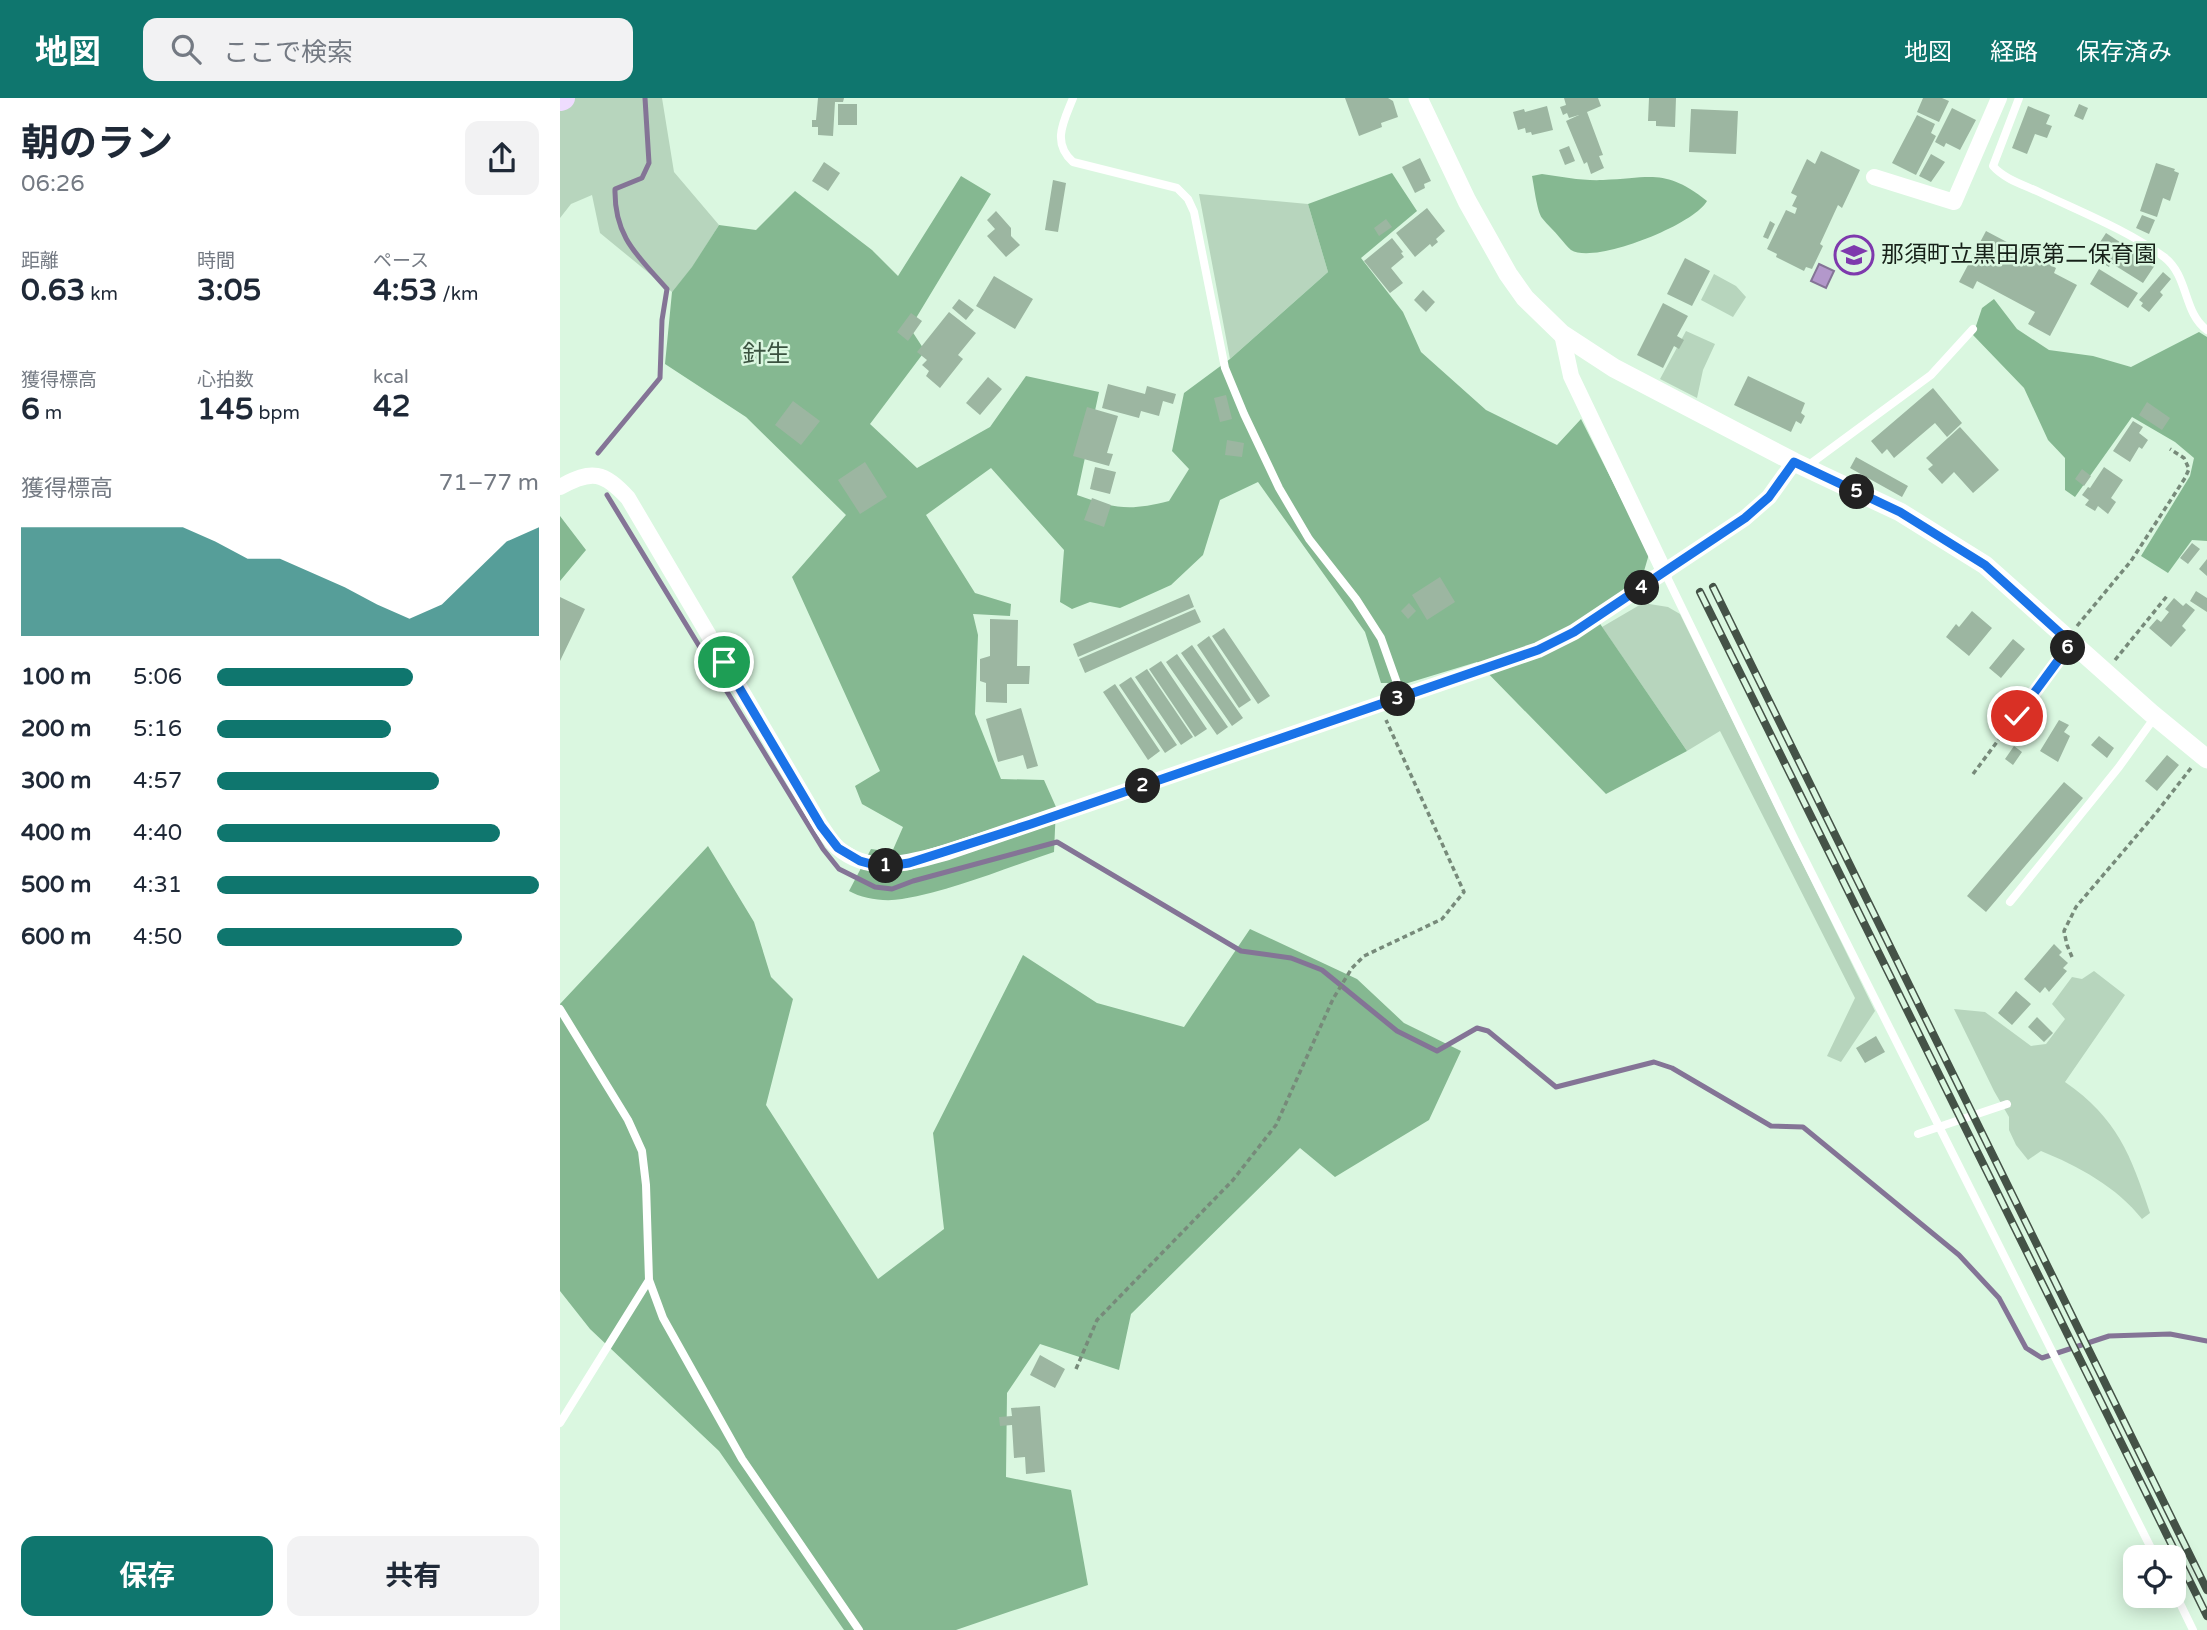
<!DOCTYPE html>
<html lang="ja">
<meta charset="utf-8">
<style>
:root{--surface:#fff;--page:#f2f2f3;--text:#1f2937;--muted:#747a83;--accent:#0f766e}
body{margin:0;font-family:"Varela Round","Noto Sans JP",sans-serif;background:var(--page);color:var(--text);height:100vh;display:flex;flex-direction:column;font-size:26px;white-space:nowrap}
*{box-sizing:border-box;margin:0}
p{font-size:23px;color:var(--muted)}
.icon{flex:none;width:38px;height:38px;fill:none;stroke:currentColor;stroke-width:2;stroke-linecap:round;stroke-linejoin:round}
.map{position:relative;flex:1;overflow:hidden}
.details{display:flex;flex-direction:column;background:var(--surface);width:560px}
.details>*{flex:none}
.tools{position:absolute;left:1563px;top:1447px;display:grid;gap:14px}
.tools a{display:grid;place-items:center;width:63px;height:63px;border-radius:14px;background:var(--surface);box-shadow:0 4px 18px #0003;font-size:35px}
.pin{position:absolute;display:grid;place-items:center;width:60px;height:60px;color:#fff;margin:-30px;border:4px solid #fff;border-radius:50%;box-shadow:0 2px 7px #0007}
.km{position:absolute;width:35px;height:35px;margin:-18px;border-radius:50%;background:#222;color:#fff;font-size:19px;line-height:35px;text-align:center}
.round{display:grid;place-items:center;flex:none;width:74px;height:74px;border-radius:14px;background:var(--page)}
.overview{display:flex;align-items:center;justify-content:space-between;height:119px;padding:0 21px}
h1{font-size:38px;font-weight:700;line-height:52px}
.metrics{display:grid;grid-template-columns:repeat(3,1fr);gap:10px;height:119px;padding:7px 21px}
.metrics div{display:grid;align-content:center}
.metrics b{font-size:30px;font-weight:700}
.metrics small{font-size:19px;font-weight:400}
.metrics p{font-size:19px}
.chart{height:196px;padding:14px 21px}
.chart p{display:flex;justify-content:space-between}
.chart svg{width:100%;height:126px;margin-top:7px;fill:var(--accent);opacity:.7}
.primary-button{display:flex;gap:14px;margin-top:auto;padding:14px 21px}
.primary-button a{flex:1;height:80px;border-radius:14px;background:var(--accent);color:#fff;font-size:28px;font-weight:700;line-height:80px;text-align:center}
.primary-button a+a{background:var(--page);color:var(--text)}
ul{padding:0 21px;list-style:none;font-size:23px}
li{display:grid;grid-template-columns:112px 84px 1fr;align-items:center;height:52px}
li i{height:18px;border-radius:9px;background:var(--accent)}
header{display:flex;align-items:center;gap:42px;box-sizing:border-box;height:98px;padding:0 35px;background:var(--accent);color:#fff}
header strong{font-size:33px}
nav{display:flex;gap:38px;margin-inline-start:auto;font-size:24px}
.search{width:490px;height:63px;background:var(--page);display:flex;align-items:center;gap:18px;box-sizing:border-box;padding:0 24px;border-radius:14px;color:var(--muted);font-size:26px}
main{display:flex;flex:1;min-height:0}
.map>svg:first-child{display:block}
.green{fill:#b7d5bd}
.forest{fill:#85b891}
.water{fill:#b398cb;stroke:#847496;stroke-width:2}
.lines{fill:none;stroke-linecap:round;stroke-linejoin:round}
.stream{stroke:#847496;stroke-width:5}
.building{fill:#9cb6a1}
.path{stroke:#778a7a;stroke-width:3.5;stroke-dasharray:5 3.5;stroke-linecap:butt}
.service{stroke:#fff;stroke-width:8}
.minor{stroke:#fff;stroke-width:16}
.tertiary{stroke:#fff;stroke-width:19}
.primary{stroke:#eedcfe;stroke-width:24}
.rail-casing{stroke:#445247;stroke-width:8}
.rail{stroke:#daf7e0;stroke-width:5;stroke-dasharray:16;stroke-linecap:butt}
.route-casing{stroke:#fff;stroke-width:14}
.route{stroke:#1a73e8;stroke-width:9}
.labels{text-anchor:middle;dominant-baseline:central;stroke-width:5;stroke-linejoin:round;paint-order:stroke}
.poi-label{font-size:23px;fill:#172119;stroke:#daf7e0;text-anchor:start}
.neighbourhood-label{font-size:24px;fill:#3a523f;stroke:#daf7e0}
</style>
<header>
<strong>地図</strong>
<div class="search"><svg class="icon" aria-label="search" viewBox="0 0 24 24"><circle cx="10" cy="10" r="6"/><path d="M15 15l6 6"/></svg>ここで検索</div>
<nav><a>地図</a><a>経路</a><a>保存済み</a></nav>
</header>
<main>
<section class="details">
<div class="overview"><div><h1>朝のラン</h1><p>06:26</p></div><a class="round"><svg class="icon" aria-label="share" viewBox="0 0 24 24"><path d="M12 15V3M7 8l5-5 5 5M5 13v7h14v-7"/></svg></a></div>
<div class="metrics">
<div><p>距離</p><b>0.63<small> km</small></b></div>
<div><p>時間</p><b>3:05</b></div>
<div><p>ペース</p><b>4:53<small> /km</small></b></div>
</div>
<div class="metrics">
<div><p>獲得標高</p><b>6<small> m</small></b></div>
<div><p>心拍数</p><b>145<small> bpm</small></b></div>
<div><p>kcal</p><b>42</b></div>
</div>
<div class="chart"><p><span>獲得標高</span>71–77 m</p>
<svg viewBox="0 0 160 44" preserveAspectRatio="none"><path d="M0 44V6L10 6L20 6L30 6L40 6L50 6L60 11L70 17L80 17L90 22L100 27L110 33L120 38L130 33L140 22L150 11L160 6V44z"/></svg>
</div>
<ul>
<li><b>100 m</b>5:06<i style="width:61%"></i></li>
<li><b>200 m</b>5:16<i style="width:54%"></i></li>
<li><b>300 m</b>4:57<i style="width:69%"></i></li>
<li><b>400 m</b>4:40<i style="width:88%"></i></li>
<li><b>500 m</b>4:31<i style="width:100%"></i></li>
<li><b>600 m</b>4:50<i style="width:76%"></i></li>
</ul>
<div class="primary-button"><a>保存</a><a>共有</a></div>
</section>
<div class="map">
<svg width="1647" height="1532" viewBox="0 0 1647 1532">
<rect width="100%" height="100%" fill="#daf7e0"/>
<!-- green -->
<path class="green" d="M 0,0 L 102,0 L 114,74 L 159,127 L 132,170 L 112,194 L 40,135 L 32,97 L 11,106 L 0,120 Z
M 639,96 L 748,106 L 768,174 L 670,261 Z
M 1154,176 L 1176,188 L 1186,199 L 1173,219 L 1141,202 Z
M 1126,233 L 1155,246 L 1143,272 L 1137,300 L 1100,281 Z
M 1083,505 L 1108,509 L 1120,516 L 1315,913 L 1281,964 L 1267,958 L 1295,900 L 1160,633 L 1127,653 L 1042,529 Z
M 1534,873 L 1565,897 L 1505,984 C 1557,1020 1571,1057 1590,1115 L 1582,1121 C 1557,1089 1518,1068 1481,1053 L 1468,1062 L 1456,1047 L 1449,1032 L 1449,1019 L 1434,993 L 1394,911 L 1425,914 L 1471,948 L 1486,946 L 1505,921 L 1492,906 L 1512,879 L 1522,881 Z"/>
<!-- forest -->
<path class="forest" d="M 832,75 L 857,113 L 801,160 L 843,214 L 861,254 L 926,312 L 997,347 L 1021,321 L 1089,456 L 1082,480 L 1032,514 L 1127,653 L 1046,696 L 917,564 L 848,585 L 821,585 L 805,534 L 698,384 L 660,402 L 643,457 L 611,487 L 560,510 L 530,504 L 512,511 L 500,504 L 504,452 L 431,370 L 366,417 L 415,495 L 451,506 L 450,518 L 413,516 L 418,537 L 415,616 L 441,681 L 484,682 L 496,709 L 494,754 C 445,770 394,792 342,801 C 325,804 303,801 289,793 L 311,751 L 332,754 L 343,729 L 302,706 L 295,688 L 320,673 L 232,479 L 286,417 L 186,319 L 105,266 L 112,194 L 132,169 L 159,127 L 196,132 L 235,93 L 312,152 L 338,178 L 401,78 L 431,96 L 350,230 L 365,253 L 310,326 L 357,370 L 430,329 L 466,278 L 539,294 L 517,397 C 555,411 570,413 609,403 L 629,371 L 612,353 L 624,295 L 670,261 L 768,174 L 748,106 Z
M 982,76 C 1002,79 1023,83 1043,82 C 1092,80 1105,70 1147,103 C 1135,126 1035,167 1011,152 C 1007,149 1003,143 1000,140 C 995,133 987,127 982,120 C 977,113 974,88 972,78 Z
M 1434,201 L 1457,231 L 1489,252 L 1533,258 L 1571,269 L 1639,234 L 1647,239 L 1647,443 L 1632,442 L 1608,475 L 1581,458 L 1630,378 L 1634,360 L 1615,344 L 1572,319 L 1515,399 L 1505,392 L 1505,360 L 1488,342 L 1464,290 L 1413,237 L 1422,210 Z
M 0,418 L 26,452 L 0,483 Z
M 148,748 L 194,824 L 211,879 L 233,901 L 206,1007 L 318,1181 L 384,1131 L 373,1035 L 463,857 L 537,905 L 624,929 L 690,831 L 797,881 L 844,925 L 901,953 L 869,1022 L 775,1079 L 740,1050 L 571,1216 L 559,1272 L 480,1246 L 447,1295 L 446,1379 L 511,1392 L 528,1487 L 396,1532 L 284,1532 L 159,1353 L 30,1231 L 0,1193 L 0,906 Z"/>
<!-- water -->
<path class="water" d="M 1259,166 L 1274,173 L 1266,190 L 1251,183 Z"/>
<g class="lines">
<!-- stream -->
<path class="stream" d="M 38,355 L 100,280 L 102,222 L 107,191 C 78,158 54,139 55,91 L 82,80 L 89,65 L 85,0
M 47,397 L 263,751 L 279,771 L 315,789 L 332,791 L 353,783 L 497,744 L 681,853 L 731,860 L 762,872 L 837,933 L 877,953 L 917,930 L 928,933 L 996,989 L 1094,964 L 1112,970 L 1211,1028 L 1243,1029 L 1399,1157 L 1439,1200 L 1466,1250 L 1482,1260 L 1549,1238 L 1610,1236 L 1647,1243"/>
</g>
<!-- building -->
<path class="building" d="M 258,0 L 284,0 L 283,4 L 275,4 L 273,38 L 258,37 L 258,29 L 252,29 L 252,22 L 256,22 Z
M 785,0 L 828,0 L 833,3 L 838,19 L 821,25 L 822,29 L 799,38 Z
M 1004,0 L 1038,0 L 1041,8 L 1027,14 L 1043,57 L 1039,58 L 1044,70 L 1031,76 L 1027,64 L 1024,66 L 1006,23 L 1019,17 L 1009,20 L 1007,15 L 1003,17 L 1000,9 L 1006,7 Z
M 1089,0 L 1116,0 L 1115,29 L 1096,28 L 1096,23 L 1088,23 Z
M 1363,0 L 1382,0 L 1389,3 L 1379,24 L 1357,14 Z
M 278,6 L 297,6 L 297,27 L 278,27 Z
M 1519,6 L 1528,10 L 1523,22 L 1514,18 Z
M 987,8 L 993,32 L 972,37 L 971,34 L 966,35 L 965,30 L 958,32 L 953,14 L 964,11 L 965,14 Z
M 1468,8 L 1490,17 L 1486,26 L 1492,28 L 1487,40 L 1475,36 L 1467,56 L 1452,50 Z
M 1392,10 L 1416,22 L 1400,52 L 1386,45 L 1384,49 L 1375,44 Z
M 1131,11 L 1178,13 L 1176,56 L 1129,54 Z
M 1357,17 L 1375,26 L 1371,35 L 1376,38 L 1356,77 L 1332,65 Z
M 1009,48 L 1015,63 L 1005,67 L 999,52 Z
M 1261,53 L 1300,72 L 1282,110 L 1278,107 L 1260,146 L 1263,148 L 1252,171 L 1246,169 L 1244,173 L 1216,159 L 1217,156 L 1207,151 L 1226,112 L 1235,116 L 1237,110 L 1232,108 L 1237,98 L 1231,95 L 1247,61 L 1255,66 Z
M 1371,56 L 1385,64 L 1371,84 L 1359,78 Z
M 860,60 L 871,83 L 864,86 L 865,90 L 855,95 L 842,69 Z
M 264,64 L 280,75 L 268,93 L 252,83 Z
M 1596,65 L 1615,71 L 1614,73 L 1619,75 L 1610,103 L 1603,100 L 1597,119 L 1580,113 Z
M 493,82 L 506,85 L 498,134 L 485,132 Z
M 867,110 L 885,133 L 876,141 L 878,144 L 872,149 L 870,146 L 855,159 L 836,135 Z
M 436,113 L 451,130 L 451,138 L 460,147 L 446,159 L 427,138 L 435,131 L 427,122 Z
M 1582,117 L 1595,122 L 1589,136 L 1576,130 Z
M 826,121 L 832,129 L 819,138 L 814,130 Z
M 1210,123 L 1215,126 L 1208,141 L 1203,139 Z
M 1426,133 L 1496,170 L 1494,175 L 1517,187 L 1490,238 L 1468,226 L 1475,214 L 1417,183 L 1413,191 L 1399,184 Z
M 1546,135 L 1595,167 L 1583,185 L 1551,165 L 1549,169 L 1531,158 Z
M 832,140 L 843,154 L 841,155 L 844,159 L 831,170 L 843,185 L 830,195 L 804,163 Z
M 1125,160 L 1150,173 L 1132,208 L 1107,196 Z
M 1539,171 L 1578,195 L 1568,210 L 1530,186 Z
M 1603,174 L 1611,181 L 1600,194 L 1603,197 L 1589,214 L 1581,208 L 1583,205 L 1579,202 Z
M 434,178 L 473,201 L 455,231 L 416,208 Z
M 863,192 L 875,204 L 866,214 L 854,202 Z
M 399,201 L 414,212 L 406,222 L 392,210 Z
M 1103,205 L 1128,218 L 1117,238 L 1124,242 L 1119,251 L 1114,248 L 1103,270 L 1077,257 Z
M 389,214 L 416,235 L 398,257 L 403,261 L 380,290 L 366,278 L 369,273 L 362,267 L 367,262 L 357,254 Z
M 351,215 L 362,223 L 348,243 L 337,234 Z
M 1188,278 L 1245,305 L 1241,315 L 1245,318 L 1241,326 L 1236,323 L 1231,334 L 1174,307 Z
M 428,279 L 442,291 L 420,317 L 406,305 Z
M 548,286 L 585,296 L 587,288 L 616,296 L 613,306 L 603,303 L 599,318 L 581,313 L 579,320 L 542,310 Z
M 1373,290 L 1402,325 L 1387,339 L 1375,325 L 1334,360 L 1327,351 L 1322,356 L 1311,343 Z
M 666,297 L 672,321 L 660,324 L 654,300 Z
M 233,303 L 260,323 L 241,347 L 215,327 Z
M 1587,304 L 1610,320 L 1602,332 L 1579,317 Z
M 527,309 L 558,318 L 547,355 L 553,356 L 549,368 L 513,358 Z
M 1573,323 L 1583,329 L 1579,335 L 1588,342 L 1582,351 L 1579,349 L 1570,364 L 1553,353 Z
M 1400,329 L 1439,372 L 1413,395 L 1394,374 L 1382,386 L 1368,371 L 1373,367 L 1366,360 Z
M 667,342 L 684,345 L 682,359 L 665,357 Z
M 1296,359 L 1348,388 L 1342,399 L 1290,370 Z
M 305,364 L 327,399 L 300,416 L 278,382 Z
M 535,369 L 556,374 L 550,396 L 530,391 Z
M 1544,369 L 1563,382 L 1551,400 L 1556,404 L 1548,416 L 1538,408 L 1535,413 L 1525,407 L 1529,402 L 1522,397 L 1528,389 L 1530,390 Z
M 1522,371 L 1531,378 L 1524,388 L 1515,381 Z
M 532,400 L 551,407 L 544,429 L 524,422 Z
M 1632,445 L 1640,451 L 1628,466 L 1620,460 Z
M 1647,461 L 1647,478 L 1639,471 Z
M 880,479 L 895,504 L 867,522 L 852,497 Z
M 1636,493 L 1647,500 L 1647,514 L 1630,503 Z
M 629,496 L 634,509 L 518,559 L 513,546 Z
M 0,499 L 25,511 L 0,563 Z
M 1614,500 L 1623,508 L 1626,505 L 1635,512 L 1622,528 L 1626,532 L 1611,549 L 1589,530 L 1597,521 L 1601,524 L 1609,514 L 1605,511 Z
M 849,505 L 856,513 L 848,521 L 841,513 Z
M 635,511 L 641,524 L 525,575 L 519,561 Z
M 1412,513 L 1432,530 L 1409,558 L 1386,539 L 1396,526 L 1399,529 Z
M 430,521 L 458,522 L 457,568 L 470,568 L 469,586 L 447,586 L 447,605 L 426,604 L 426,585 L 420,583 L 420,561 L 430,558 Z
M 664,530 L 710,598 L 698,606 L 652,538 Z
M 649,538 L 691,602 L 679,610 L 637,547 Z
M 1453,541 L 1465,551 L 1441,580 L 1429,570 Z
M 632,547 L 683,620 L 672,628 L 621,555 Z
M 617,556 L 668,629 L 657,637 L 606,564 Z
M 601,563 L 647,631 L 635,639 L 589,571 Z
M 587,571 L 633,639 L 621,647 L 575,579 Z
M 571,579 L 617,647 L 605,655 L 559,587 Z
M 555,586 L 600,653 L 588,662 L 543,594 Z
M 461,610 L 478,668 L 467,671 L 463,657 L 438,664 L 426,621 Z
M 1499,622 L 1509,627 L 1504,634 L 1510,638 L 1498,664 L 1480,653 Z
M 1539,638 L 1554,650 L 1547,660 L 1531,647 Z
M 1454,648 L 1462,654 L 1453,667 L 1445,661 Z
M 1607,657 L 1619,667 L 1597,693 L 1585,683 Z
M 1504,684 L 1523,700 L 1426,814 L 1407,798 Z
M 1494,846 L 1502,854 L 1499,857 L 1508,865 L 1503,870 L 1507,873 L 1489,894 L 1485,889 L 1480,895 L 1464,881 Z
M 1456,893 L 1471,906 L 1452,927 L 1438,915 Z
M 1477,919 L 1493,935 L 1484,944 L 1468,929 Z
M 1316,938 L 1325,954 L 1305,965 L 1296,950 Z
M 480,1257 L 505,1271 L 495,1290 L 470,1277 Z
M 480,1308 L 485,1374 L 466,1376 L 465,1359 L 454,1360 L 452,1327 L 440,1328 L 439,1319 L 452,1318 L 451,1310 Z"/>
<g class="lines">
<!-- path -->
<path class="path" d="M 1517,528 L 1571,463 L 1625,380 L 1629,371 L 1624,360 L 1610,351
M 1555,562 L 1607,498
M 1413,676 L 1502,557
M 1512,859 L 1507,847 L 1504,833 L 1516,809 L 1596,715 L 1631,670
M 516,1271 L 537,1222 L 673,1082 L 716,1027 L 773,901 L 792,870 L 804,858 L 882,821 L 904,794 L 826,622"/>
<!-- service -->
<path class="service" d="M 513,0 C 504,23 491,44 513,64 L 617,90 L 628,101 L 634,114 L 665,270 L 684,316 L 719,390 L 749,441 L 796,501 L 821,540 L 842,599
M 1459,0 L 1433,68 C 1444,81 1464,87 1479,94 C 1521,114 1567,132 1604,159 C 1629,178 1623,215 1647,232
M 1246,369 L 1371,277 L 1413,231
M 1105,475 L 1234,740 L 1596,1460
M 1450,804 L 1559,669 L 1595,619
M 0,911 L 68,1022 L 82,1053 L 86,1087 L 89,1182 L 103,1220 L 182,1361 L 299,1532
M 1358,1036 L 1447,1006
M 0,1325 L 89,1182
M 1614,1493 L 1633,1532"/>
<!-- minor -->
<path class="minor" d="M 1314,79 L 1394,104 L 1439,0
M 1002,236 L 1011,278 L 1105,475
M 0,389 C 32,371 44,374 68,400 L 261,728 C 266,735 271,744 278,750 C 311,778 351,764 388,754 L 978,552 L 1014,534 L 1185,420 L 1209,399 L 1234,364"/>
<!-- tertiary -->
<path class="tertiary" d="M 858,0 L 907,103 L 948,176 L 965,200 L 1002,236 L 1054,270 L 1234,364 L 1340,414 L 1425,467 L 1591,615 L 1647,661"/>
<!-- primary -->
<path class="primary" d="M 0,1 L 3,0"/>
<defs>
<path id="rail" d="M 1153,489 L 1647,1492
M 1140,494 L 1647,1518"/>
</defs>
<!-- rail casing -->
<use href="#rail" class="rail-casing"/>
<!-- rail -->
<use href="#rail" class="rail"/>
</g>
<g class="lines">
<defs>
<path id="route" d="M 164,564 L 261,728 L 278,750 L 300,763 L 322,769 L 349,765 L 471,726 L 978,552 L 1014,534 L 1185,420 L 1209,399 L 1234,364 L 1340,414 L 1425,467 L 1511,545 L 1457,618"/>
</defs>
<!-- route casing -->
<use href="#route" class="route-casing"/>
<!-- route -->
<use href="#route" class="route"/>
</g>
<!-- icons -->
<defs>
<symbol id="school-ring" viewBox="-11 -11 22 22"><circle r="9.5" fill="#daf7e0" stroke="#7e39ad" stroke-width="1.5"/><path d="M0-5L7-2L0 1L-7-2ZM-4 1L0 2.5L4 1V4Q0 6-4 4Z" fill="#7e39ad"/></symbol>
</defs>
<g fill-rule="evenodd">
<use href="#school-ring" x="1272" y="135" width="44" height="44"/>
</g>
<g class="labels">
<!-- poi labels -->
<g class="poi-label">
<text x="1321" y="157">那須町立黒田原第二保育園</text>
</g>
<!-- neighbourhood labels -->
<g class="neighbourhood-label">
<text x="206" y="256">針生</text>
</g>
</g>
</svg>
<div class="tools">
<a><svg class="icon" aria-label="locate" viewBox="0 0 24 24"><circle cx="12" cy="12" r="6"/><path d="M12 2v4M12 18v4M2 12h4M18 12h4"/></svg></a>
</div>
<div class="pin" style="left:164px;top:564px;background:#1e9e55"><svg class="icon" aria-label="arrive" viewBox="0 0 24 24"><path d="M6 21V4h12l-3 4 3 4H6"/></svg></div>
<div class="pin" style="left:1457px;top:618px;background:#d93025"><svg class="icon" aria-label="check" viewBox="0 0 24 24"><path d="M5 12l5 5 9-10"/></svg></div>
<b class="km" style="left:326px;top:768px">1</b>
<b class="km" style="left:583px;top:688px">2</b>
<b class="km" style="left:838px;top:601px">3</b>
<b class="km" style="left:1082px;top:490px">4</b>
<b class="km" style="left:1297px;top:394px">5</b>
<b class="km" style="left:1508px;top:550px">6</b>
</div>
</main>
